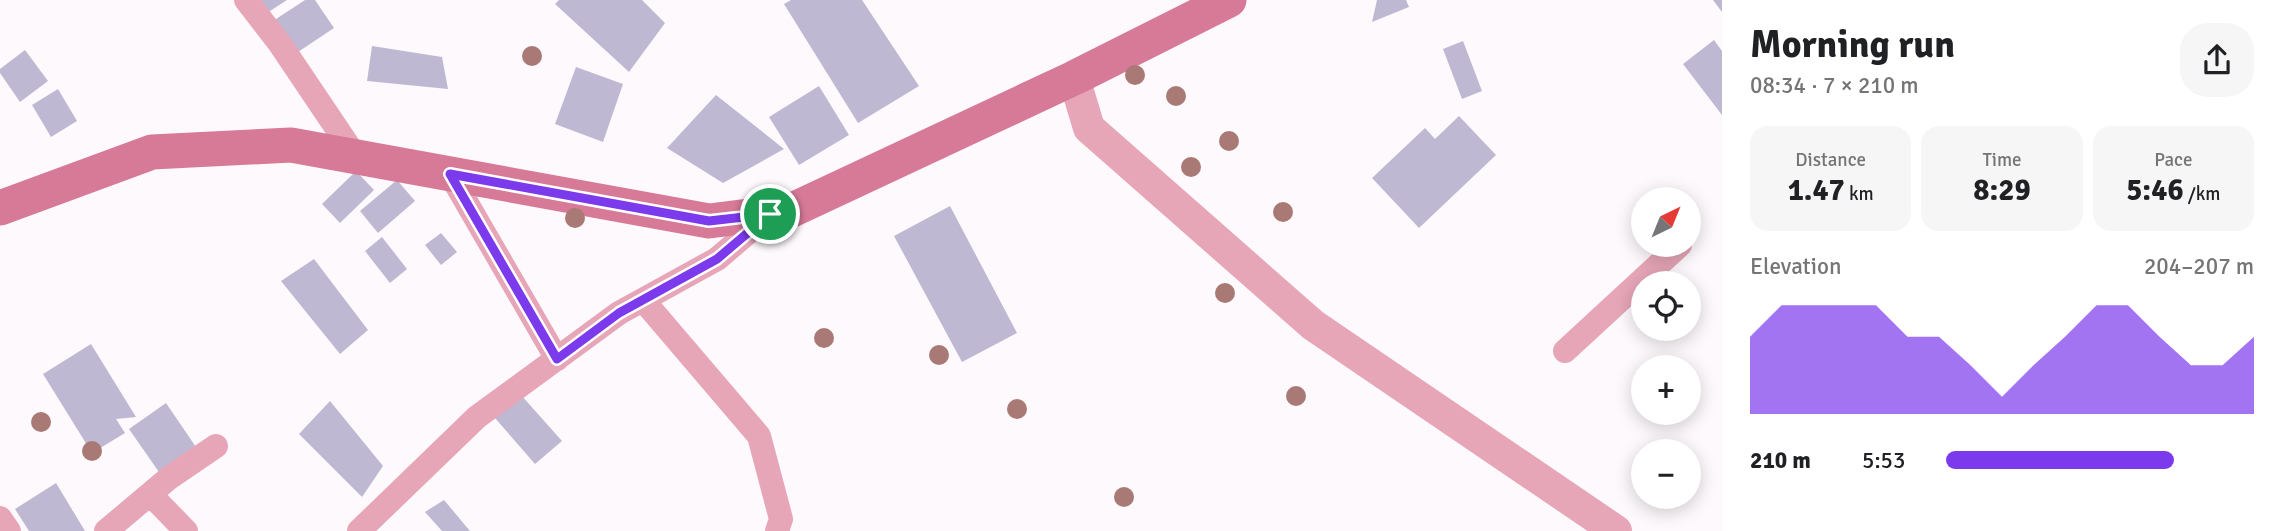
<!DOCTYPE html>
<meta charset="utf-8">
<style>
:root{--surface:#fff;--page:#f6f6f6;--text:#202124;--muted:#757577;--accent:#7c3aed}
body{margin:0;font-family:Signika,sans-serif;background:var(--page);color:var(--text);height:100vh;display:flex;flex-direction:column;font-size:26px;white-space:nowrap}
*{box-sizing:border-box;margin:0}
p{font-size:23px;color:var(--muted)}
.icon{flex:none;width:38px;height:38px;fill:none;stroke:currentColor;stroke-width:2;stroke-linecap:round;stroke-linejoin:round}
.map{position:relative;flex:1;overflow:hidden}
.sheet{display:flex;flex-direction:column;background:var(--surface);width:560px}
.sheet>*{flex:none}
.needle{width:46px;rotate:43deg}
.tools{position:absolute;left:1631px;top:187px;display:grid;gap:14px}
.tools a{display:grid;place-items:center;width:70px;height:70px;border-radius:50%;background:var(--surface);box-shadow:0 4px 18px #0003;font-size:35px}
.pin{position:absolute;display:grid;place-items:center;width:60px;height:60px;color:#fff;margin:-30px;border:4px solid #fff;border-radius:50%;box-shadow:0 2px 7px #0007}
.round{display:grid;place-items:center;flex:none;width:74px;height:74px;border-radius:28px;background:var(--page)}
.headline{display:flex;align-items:center;justify-content:space-between;height:119px;padding:0 28px}
h1{font-size:38px;font-weight:800;line-height:52px}
.figures{display:grid;grid-template-columns:repeat(3,1fr);gap:10px;height:119px;padding:7px 28px}
.figures div{display:grid;align-content:center;border-radius:18px;background:var(--page);text-align:center}
.figures b{font-size:30px;font-weight:800}
.figures small{font-size:19px;font-weight:400}
.figures p{font-size:19px}
.chart{height:196px;padding:14px 28px}
.chart p{display:flex;justify-content:space-between}
.chart svg{width:100%;height:126px;margin-top:7px;fill:var(--accent);opacity:.7}
ul{padding:0 28px;list-style:none;font-size:23px}
li{display:grid;grid-template-columns:112px 84px 1fr;align-items:center;height:52px}
li i{height:18px;border-radius:9px;background:var(--accent)}
main{display:flex;flex:1;min-height:0}
.map>svg:first-child{display:block}
.building{fill:#bfb8d2}
.lines{fill:none;stroke-linecap:round;stroke-linejoin:round}
.minor{stroke:#e6a6b8;stroke-width:24}
.tertiary{stroke:#e6a6b8;stroke-width:32}
.secondary{stroke:#d77a97;stroke-width:35}
.tree{fill:#a97a75}
.route-casing{stroke:#fff;stroke-width:14}
.route{stroke:#7c3aed;stroke-width:9}
</style>
<main>
<div class="map">
<svg width="1722" height="531" viewBox="0 0 1722 531">
<rect width="100%" height="100%" fill="#fef9fd"/>
<!-- building -->
<path class="building" d="M 258,0 L 287,0 L 267,13 Z
M 305,0 L 315,0 L 334,28 L 295,54 L 273,21 Z
M 559,0 L 642,0 L 665,23 L 629,72 L 555,4 Z
M 791,0 L 862,0 L 919,86 L 858,123 L 784,4 Z
M 1377,0 L 1406,0 L 1409,7 L 1372,22 Z
M 1713,0 L 1722,0 L 1722,12 Z
M 1714,40 L 1722,51 L 1722,115 L 1683,64 Z
M 1463,41 L 1482,91 L 1462,99 L 1443,49 Z
M 372,46 L 442,57 L 448,89 L 367,81 Z
M 25,50 L 48,81 L 20,102 L 0,73 L 0,69 Z
M 576,67 L 623,84 L 603,142 L 555,124 Z
M 819,86 L 849,135 L 799,165 L 769,117 Z
M 58,89 L 77,121 L 51,137 L 32,105 Z
M 716,95 L 784,149 L 723,183 L 667,148 Z
M 1459,116 L 1496,155 L 1419,228 L 1372,178 L 1425,128 L 1435,139 Z
M 356,171 L 374,190 L 340,223 L 322,204 Z
M 397,180 L 415,201 L 378,233 L 360,211 Z
M 950,206 L 1017,333 L 962,362 L 894,236 Z
M 441,233 L 457,252 L 441,265 L 425,245 Z
M 382,237 L 407,269 L 390,283 L 365,251 Z
M 314,259 L 368,330 L 340,354 L 281,281 Z
M 91,344 L 136,417 L 116,419 L 125,433 L 92,453 L 43,374 Z
M 521,395 L 562,441 L 535,464 L 495,418 Z
M 330,401 L 383,466 L 362,497 L 299,434 Z
M 166,403 L 198,450 L 161,475 L 129,429 Z
M 56,483 L 85,531 L 29,531 L 15,509 Z
M 444,500 L 470,531 L 442,531 L 425,512 Z"/>
<g class="lines">
<!-- minor -->
<path class="minor" d="M 246,0 L 280,44 L 356,157
M 450,174 L 557,359
M 643,300 L 759,436 L 781,519 L 777,531
M 1565,351 L 1680,245
M 150,494 L 186,531
M 0,518 L 9,531
M 106,531 L 169,478 L 216,446
M 359,531 L 477,417 L 619,313 L 717,259 L 770,214"/>
<!-- tertiary -->
<path class="tertiary" d="M 1074,78 L 1089,128 L 1313,325 L 1616,531"/>
<!-- secondary -->
<path class="secondary" d="M 0,208 L 152,152 L 291,145 L 709,221 L 790,211 L 1074,78 L 1229,0"/>
</g>
<!-- trees -->
<g class="tree">
<circle cx="532" cy="56" r="10"/>
<circle cx="1135" cy="75" r="10"/>
<circle cx="1176" cy="96" r="10"/>
<circle cx="1229" cy="141" r="10"/>
<circle cx="1191" cy="167" r="10"/>
<circle cx="1283" cy="212" r="10"/>
<circle cx="575" cy="218" r="10"/>
<circle cx="1225" cy="293" r="10"/>
<circle cx="824" cy="338" r="10"/>
<circle cx="939" cy="355" r="10"/>
<circle cx="1296" cy="396" r="10"/>
<circle cx="1017" cy="409" r="10"/>
<circle cx="41" cy="422" r="10"/>
<circle cx="92" cy="451" r="10"/>
<circle cx="1124" cy="497" r="10"/>
</g>
<g class="lines">
<defs>
<path id="route" d="M 450,174 L 709,221 L 770,214 L 717,259 L 619,313 L 557,359 Z"/>
</defs>
<!-- route casing -->
<use href="#route" class="route-casing"/>
<!-- route -->
<use href="#route" class="route"/>
</g>
</svg>
<div class="tools">
<a><svg class="needle" viewBox="-14 -14 28 28"><path d="M0-13l5 13h-10z" fill="#e53935"/><path d="M0 13l5-13h-10z" fill="#757577"/></svg></a>
<a><svg class="icon" aria-label="locate" viewBox="0 0 24 24"><circle cx="12" cy="12" r="6"/><path d="M12 2v4M12 18v4M2 12h4M18 12h4"/></svg></a>
<a>+</a>
<a>−</a>
</div>
<div class="pin" style="left:770px;top:214px;background:#1e9e55"><svg class="icon" aria-label="arrive" viewBox="0 0 24 24"><path d="M6 21V4h12l-3 4 3 4H6"/></svg></div>
</div>
<section class="sheet">
<div class="headline"><div><h1>Morning run</h1><p>08:34 · 7 × 210 m</p></div><a class="round"><svg class="icon" aria-label="share" viewBox="0 0 24 24"><path d="M12 15V3M7 8l5-5 5 5M5 13v7h14v-7"/></svg></a></div>
<div class="figures">
<div><p>Distance</p><b>1.47<small> km</small></b></div>
<div><p>Time</p><b>8:29</b></div>
<div><p>Pace</p><b>5:46<small> /km</small></b></div>
</div>
<div class="chart"><p><span>Elevation</span>204–207 m</p>
<svg viewBox="0 0 160 44" preserveAspectRatio="none"><path d="M0 44V17L10 6L20 6L30 6L40 6L50 17L60 17L70 27L80 38L90 27L100 17L110 6L120 6L130 17L140 27L150 27L160 17V44z"/></svg>
</div>
<ul>
<li><b>210 m</b>5:53<i style="width:74%"></i></li>
</ul>
</section>
</main>
